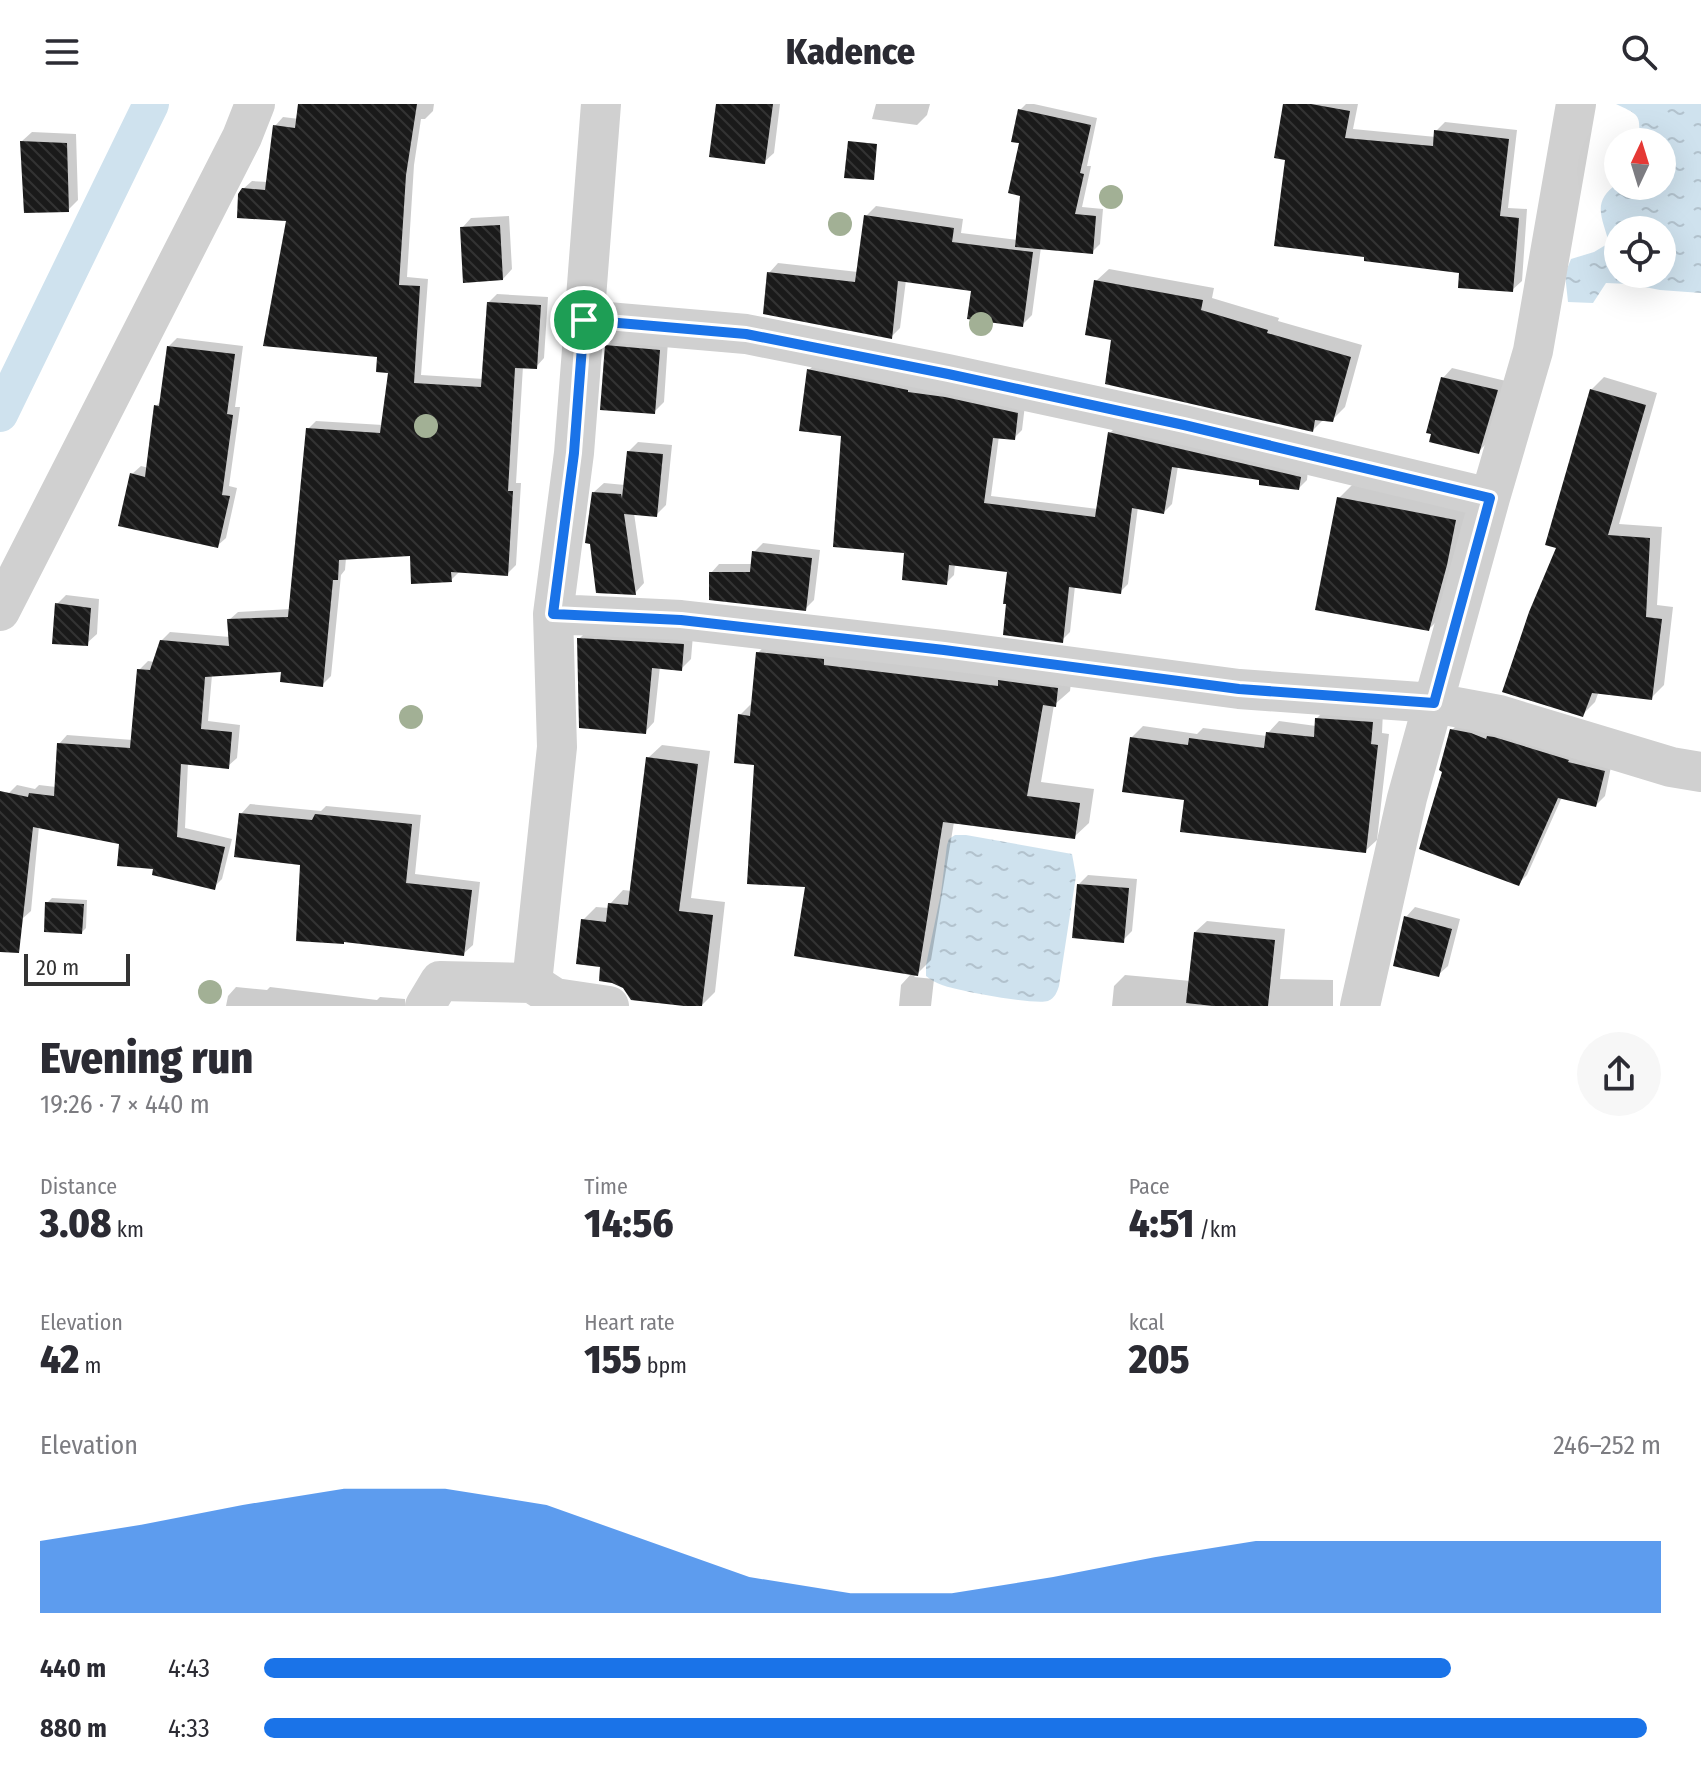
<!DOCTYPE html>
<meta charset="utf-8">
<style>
:root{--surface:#fff;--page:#f7f7f7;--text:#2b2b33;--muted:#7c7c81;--accent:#1a73e8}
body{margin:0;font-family:"Fira Sans Condensed",sans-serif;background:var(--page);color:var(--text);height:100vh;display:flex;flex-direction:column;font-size:30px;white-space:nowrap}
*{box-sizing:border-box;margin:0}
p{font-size:26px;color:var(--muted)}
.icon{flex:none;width:44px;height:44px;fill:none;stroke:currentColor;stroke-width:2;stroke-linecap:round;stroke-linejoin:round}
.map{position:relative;height:902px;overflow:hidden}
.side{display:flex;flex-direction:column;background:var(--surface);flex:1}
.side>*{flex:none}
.needle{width:52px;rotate:4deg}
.controls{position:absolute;left:1604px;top:24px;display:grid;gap:16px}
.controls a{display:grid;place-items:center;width:72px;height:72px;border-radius:50%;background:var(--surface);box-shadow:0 8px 32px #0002;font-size:40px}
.scale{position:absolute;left:24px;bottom:20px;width:106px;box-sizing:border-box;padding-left:8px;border:4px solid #333;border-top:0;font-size:22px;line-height:28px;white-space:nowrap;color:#333;-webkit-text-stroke:6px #fff;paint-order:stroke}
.pin{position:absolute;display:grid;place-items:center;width:68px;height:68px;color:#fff;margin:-34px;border:4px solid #fff;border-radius:50%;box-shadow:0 2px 8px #0007}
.round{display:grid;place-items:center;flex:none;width:84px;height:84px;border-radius:42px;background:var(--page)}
.overview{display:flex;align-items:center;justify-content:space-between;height:136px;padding:0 40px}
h1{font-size:44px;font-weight:800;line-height:60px}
.figures{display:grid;grid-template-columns:repeat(3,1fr);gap:12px;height:136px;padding:8px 40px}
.figures div{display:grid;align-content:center}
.figures b{font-size:40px;font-weight:800}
.figures small{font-size:22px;font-weight:400}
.figures p{font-size:22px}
.chart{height:224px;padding:16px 40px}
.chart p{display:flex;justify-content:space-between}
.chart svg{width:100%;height:144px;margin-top:8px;fill:var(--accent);opacity:.7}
ul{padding:0 40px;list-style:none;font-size:26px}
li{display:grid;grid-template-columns:128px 96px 1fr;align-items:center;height:60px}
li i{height:20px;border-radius:10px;background:var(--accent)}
header{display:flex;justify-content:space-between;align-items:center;height:104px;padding:0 40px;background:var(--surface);font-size:36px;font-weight:800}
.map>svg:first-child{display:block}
.water{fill:url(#water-ripples);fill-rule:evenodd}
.shadow{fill:#0003}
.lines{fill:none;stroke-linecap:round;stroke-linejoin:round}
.canal{stroke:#cfe2ee;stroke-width:36}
.building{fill:url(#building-back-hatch)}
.minor{stroke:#d0d0d0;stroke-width:40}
.tree{fill:#a2b095}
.route-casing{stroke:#fff;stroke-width:16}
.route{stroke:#1a73e8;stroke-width:10}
</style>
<header><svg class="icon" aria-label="menu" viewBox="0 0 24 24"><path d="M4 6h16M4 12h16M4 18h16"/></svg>Kadence<svg class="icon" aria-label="search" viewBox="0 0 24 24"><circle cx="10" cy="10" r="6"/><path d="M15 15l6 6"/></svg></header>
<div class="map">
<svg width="1701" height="902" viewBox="0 0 1701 902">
<defs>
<pattern id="water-ripples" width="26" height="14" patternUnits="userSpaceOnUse" patternTransform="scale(2)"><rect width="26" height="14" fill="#cfe2ee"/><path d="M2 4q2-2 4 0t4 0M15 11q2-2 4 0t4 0" fill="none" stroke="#b2c2cd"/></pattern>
<pattern id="building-back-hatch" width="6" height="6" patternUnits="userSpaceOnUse" patternTransform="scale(2)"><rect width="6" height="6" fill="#1a1a1a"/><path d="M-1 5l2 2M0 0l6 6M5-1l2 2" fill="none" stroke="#333"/></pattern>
</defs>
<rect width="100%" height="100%" fill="#fff"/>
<!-- water -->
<path class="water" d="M 1616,0 L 1701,0 L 1701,189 L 1660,186 L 1630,180 L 1606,179 L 1593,199 L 1568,198 L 1565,170 L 1571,155 L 1594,148 L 1609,139 C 1602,112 1591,98 1618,79 L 1618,82 L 1662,82 L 1662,38 L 1639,38 C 1640,10 1641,12 1616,0 ZM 1618,126 L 1662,126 L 1662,170 L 1618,170 Z
M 955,731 L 966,731 L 1072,750 L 1076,772 L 1059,882 C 1057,888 1055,894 1048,897 C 1034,901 958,887 942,881 C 936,879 931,876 926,872 L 926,861 L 941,789 L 947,741 L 949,735 Z"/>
<!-- shadow -->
<path class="shadow" d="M 301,0 L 434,0 L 433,7 L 425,15 L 421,15 L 414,61 L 407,173 L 428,175 L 421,271 L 484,275 L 489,198 L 497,190 L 548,193 L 544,254 L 536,263 L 523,262 L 516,379 L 521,379 L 516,461 L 507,470 L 460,467 L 451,476 L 411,450 L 346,454 L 345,466 L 341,471 L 331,572 L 323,580 L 283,566 L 212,571 L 208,617 L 240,621 L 237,654 L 228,662 L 188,659 L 185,724 L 232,735 L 222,775 L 214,783 L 156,763 L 121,738 L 39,722 L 31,807 L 22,815 L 0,813 L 0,770 L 9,689 L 17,681 L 35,685 L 39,681 L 56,683 L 59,640 L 67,631 L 133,636 L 139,566 L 148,557 L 155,558 L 161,537 L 170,528 L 230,533 L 229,516 L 238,508 L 291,505 L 308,325 L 316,317 L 383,321 L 390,267 L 288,115 L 243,85 L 252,77 L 268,78 L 275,22 L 283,13 L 299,15 Z
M 718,0 L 780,0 L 774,49 L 764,58 Z
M 876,0 L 930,0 L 927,11 L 917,21 L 872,15 Z
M 1026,0 L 1034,0 L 1097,14 L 1087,62 L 1091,62 L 1082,103 L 1103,105 L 1100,140 L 1092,148 L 1041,143 L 1032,211 L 1022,221 L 973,185 L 906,176 L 900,224 L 891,233 L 769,169 L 778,159 L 858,168 L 866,112 L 876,102 L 963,115 L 961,129 L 1018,136 L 1022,90 L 1020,6 Z
M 1285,0 L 1358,0 L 1353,25 L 1436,33 L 1436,27 L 1445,18 L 1517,26 L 1508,104 L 1527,105 L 1522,177 L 1512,186 L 1461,167 L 1366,151 L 1287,54 Z
M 32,28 L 76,30 L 78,96 L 68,106 L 22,37 Z
M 509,112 L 512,165 L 503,175 L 462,124 L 471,114 Z
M 1109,165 L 1214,184 L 1212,194 L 1279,214 L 1278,217 L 1362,241 L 1345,303 L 1332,316 L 1324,315 L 1313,326 L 1113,234 L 1096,177 Z
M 617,232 L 668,237 L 664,298 L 654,308 L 607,242 Z
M 177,234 L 243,242 L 235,303 L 240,303 L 229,382 L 237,384 L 226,434 L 217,442 L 132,370 L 141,362 L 149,364 L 156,302 L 161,297 L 168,243 Z
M 817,258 L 1025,301 L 1022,326 L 1014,334 L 999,332 L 991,392 L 1098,405 L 1110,329 L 1118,321 L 1308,365 L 1307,376 L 1299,384 L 1262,374 L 1178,362 L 1172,400 L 1164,408 L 1138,403 L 1128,480 L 1120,488 L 1075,482 L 1070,528 L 1062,536 L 1009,466 L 955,460 L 954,471 L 946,479 L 906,447 L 809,266 Z
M 1452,264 L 1506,277 L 1488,338 L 1478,348 L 1433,328 L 1443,274 Z
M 1604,273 L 1657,289 L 1619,420 L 1662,423 L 1657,501 L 1673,503 L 1664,581 L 1651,594 L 1599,587 L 1595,598 L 1583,610 L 1559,443 L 1591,286 Z
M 638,338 L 672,341 L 666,401 L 656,411 L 634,409 L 644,479 L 635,489 L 594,388 L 604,379 L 625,381 L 628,348 Z
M 1353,380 L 1469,402 L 1443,511 L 1429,525 L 1339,394 Z
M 763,439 L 820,446 L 814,496 L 805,505 L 711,469 L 719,460 L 753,460 L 754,448 Z
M 66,491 L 99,495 L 97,530 L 87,539 L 57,500 Z
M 588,526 L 693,531 L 691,555 L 681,565 L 660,562 L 654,618 L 645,628 L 579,535 Z
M 772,534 L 1072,570 L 1070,587 L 1054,601 L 1041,678 L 1094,685 L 1089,719 L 1074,733 L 954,718 L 931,856 L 914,873 L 934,875 L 931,902 L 899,902 L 901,881 L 912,869 L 807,781 L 756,659 L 740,611 L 753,598 L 758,549 Z
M 1328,603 L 1383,607 L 1382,629 L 1389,630 L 1377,736 L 1365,747 L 1187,694 L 1132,633 L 1143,622 L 1197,630 L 1203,624 L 1267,632 L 1268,629 L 1279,617 L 1316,622 L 1317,614 Z
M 1461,617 L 1612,658 L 1605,692 L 1596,701 L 1562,693 L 1527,771 L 1518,780 L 1445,667 L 1452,626 Z
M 662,641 L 710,647 L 691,794 L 725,798 L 715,888 L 701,902 L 624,882 L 603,861 L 583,816 L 596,803 L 609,804 L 610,800 L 623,786 L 632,787 L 648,654 Z
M 250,700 L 321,707 L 326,702 L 421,711 L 415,770 L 480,778 L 473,841 L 463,850 L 303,759 L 241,710 Z
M 1088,771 L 1137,775 L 1132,827 L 1123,836 L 1079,780 Z
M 52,794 L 87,796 L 86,824 L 82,828 L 47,799 Z
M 1415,803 L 1460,815 L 1448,862 L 1438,871 L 1406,813 Z
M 1207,817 L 1285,825 L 1280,875 L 1333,876 L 1333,902 L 1112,902 L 1114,882 L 1125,871 L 1191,877 L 1195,828 Z
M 236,883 L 267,886 L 270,883 L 377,896 L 380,893 L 405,895 L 405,902 L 226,902 L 228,892 Z"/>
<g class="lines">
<!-- canal -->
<path class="canal" d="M 0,310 L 151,0"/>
</g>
<!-- building -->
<path class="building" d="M 298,0 L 417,0 L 406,71 L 399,181 L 420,182 L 414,279 L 481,283 L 487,198 L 541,201 L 537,265 L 515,264 L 508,387 L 513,387 L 508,472 L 451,468 L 452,478 L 411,480 L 410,452 L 339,456 L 338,476 L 333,476 L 323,583 L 280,578 L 281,568 L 205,573 L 201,625 L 232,628 L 229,665 L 181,660 L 177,733 L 225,743 L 215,786 L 152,771 L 153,765 L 117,762 L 119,740 L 33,723 L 19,849 L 0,848 L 0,687 L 28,693 L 29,689 L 54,692 L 57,639 L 130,644 L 137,565 L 150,566 L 160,536 L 229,542 L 227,515 L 288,513 L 306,324 L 380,329 L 388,269 L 376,268 L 377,253 L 263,242 L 286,117 L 237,114 L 238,90 L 242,84 L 265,86 L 273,21 L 295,24 Z
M 716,0 L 773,0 L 765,60 L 709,53 Z
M 1283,0 L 1311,0 L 1350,7 L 1345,34 L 1433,42 L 1434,26 L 1509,35 L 1500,112 L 1519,114 L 1513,188 L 1458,184 L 1459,169 L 1364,157 L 1364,153 L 1274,142 L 1285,56 L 1274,54 Z
M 1018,5 L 1091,21 L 1080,69 L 1084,70 L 1075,110 L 1096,112 L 1093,150 L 1015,143 L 1020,92 L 1008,89 L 1019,39 L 1011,38 Z
M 20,37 L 67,39 L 69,108 L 24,109 Z
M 848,37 L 877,40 L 874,76 L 844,74 Z
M 864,111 L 954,124 L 952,138 L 1033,148 L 1023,223 L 967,215 L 971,187 L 898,177 L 892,235 L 763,210 L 767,168 L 855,178 Z
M 500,121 L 503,176 L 463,179 L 460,123 Z
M 1094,176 L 1203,196 L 1201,206 L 1268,226 L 1267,229 L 1351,253 L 1333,318 L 1315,316 L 1313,328 L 1105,280 L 1111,236 L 1085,231 Z
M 605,241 L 660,246 L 655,310 L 600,306 Z
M 167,242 L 235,250 L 227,310 L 233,311 L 222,391 L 230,392 L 218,444 L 118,422 L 130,369 L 145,373 L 154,301 L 159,302 Z
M 807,265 L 908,286 L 908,288 L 945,293 L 1018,309 L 1015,336 L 993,334 L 984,399 L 1095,413 L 1108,328 L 1301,373 L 1299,386 L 1259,381 L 1259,376 L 1172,363 L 1164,410 L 1132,404 L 1121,490 L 1069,483 L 1063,539 L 1003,531 L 1006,500 L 1003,500 L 1007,468 L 949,461 L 947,481 L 902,476 L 904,449 L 833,443 L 841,332 L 799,327 Z
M 1441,273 L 1498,286 L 1479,350 L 1429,338 L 1431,330 L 1426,329 Z
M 1590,285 L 1646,301 L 1608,431 L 1650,434 L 1646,513 L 1662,515 L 1652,596 L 1592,589 L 1583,613 L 1502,588 L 1529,508 L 1556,444 L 1545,441 Z
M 627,347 L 663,350 L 657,413 L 624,410 L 636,491 L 596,489 L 590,440 L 585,439 L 592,388 L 621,390 L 622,394 Z
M 1337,393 L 1456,416 L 1447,461 L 1429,527 L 1315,506 Z
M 752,447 L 812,454 L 806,507 L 709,496 L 709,468 L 750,468 Z
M 55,499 L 91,504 L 88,542 L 52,540 Z
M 577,534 L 684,540 L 682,567 L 652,564 L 646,630 L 579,624 Z
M 756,548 L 824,555 L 824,561 L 998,582 L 998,576 L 1058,584 L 1056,603 L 1043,601 L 1027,692 L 1080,699 L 1075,735 L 943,718 L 918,872 L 794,852 L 805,783 L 747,780 L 754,661 L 734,659 L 738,610 L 750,612 Z
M 1315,614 L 1373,618 L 1371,640 L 1378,641 L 1366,749 L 1180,728 L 1184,696 L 1122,688 L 1130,633 L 1188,641 L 1189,634 L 1264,644 L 1266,628 L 1314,633 Z
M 1450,625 L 1471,629 L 1486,635 L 1487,632 L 1494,633 L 1569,656 L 1568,658 L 1605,667 L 1596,703 L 1558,694 L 1519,782 L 1419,745 L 1442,668 L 1439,666 Z
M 646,653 L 698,660 L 679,807 L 713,811 L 702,902 L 684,902 L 631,896 L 623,884 L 612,879 L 599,877 L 600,863 L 576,860 L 581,815 L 606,818 L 608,799 L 628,801 Z
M 239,709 L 312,716 L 315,710 L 412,720 L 406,779 L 472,786 L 464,852 L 344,838 L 344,840 L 296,837 L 300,761 L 234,753 Z
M 1077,780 L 1129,784 L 1124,839 L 1072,834 Z
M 45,798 L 84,800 L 82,830 L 44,828 Z
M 1404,812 L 1452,825 L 1439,873 L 1393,862 Z
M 1194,828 L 1275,836 L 1268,902 L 1213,902 L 1186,899 Z"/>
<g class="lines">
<!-- minor -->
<path class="minor" d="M 601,0 L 574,349 L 553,510 L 557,643 L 532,879 L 555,894 L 609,902
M 584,216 L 746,230 L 948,270 L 1184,321 L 1490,394
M 0,507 L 242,33 L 255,0
M 553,510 L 681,516 L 944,546 L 1239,585 L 1434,599 L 1499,611 L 1671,663 L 1701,668
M 425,902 L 440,877 L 532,879
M 1360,902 L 1407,694 L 1490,394 L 1533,247 L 1576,0"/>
</g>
<!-- trees -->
<g class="tree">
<circle cx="1111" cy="93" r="12"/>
<circle cx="840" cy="120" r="12"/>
<circle cx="981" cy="220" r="12"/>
<circle cx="426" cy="322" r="12"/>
<circle cx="411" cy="613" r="12"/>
<circle cx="210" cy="888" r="12"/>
</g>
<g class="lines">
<defs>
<path id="route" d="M 584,216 L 746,230 L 948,270 L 1184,321 L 1490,394 L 1434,599 L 1239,585 L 944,546 L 681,516 L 553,510 L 574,349 Z"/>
</defs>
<!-- route casing -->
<use href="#route" class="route-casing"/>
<!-- route -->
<use href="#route" class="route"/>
</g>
</svg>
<div class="controls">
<a><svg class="needle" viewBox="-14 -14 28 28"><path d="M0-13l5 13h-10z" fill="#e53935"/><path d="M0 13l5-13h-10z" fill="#7c7c81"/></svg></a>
<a><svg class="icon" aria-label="locate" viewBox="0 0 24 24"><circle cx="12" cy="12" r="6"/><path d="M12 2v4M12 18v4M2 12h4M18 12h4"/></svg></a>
</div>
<div class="scale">20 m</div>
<div class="pin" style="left:584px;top:216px;background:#1e9e55"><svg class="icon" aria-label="arrive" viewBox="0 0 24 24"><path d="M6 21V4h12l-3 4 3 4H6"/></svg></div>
</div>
<section class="side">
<div class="overview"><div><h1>Evening run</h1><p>19:26 · 7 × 440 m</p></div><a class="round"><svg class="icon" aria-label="share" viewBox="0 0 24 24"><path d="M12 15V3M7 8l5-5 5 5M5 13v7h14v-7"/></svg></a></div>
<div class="figures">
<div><p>Distance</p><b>3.08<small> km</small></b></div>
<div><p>Time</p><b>14:56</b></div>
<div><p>Pace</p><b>4:51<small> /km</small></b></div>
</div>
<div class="figures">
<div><p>Elevation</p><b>42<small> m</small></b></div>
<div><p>Heart rate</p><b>155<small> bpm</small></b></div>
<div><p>kcal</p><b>205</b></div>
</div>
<div class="chart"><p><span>Elevation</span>246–252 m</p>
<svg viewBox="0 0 160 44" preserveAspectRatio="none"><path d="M0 44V22L10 17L20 11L30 6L40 6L50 11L60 22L70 33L80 38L90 38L100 33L110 27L120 22L130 22L140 22L150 22L160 22V44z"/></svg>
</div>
<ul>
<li><b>440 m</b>4:43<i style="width:85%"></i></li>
<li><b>880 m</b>4:33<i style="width:99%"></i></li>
</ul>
</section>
